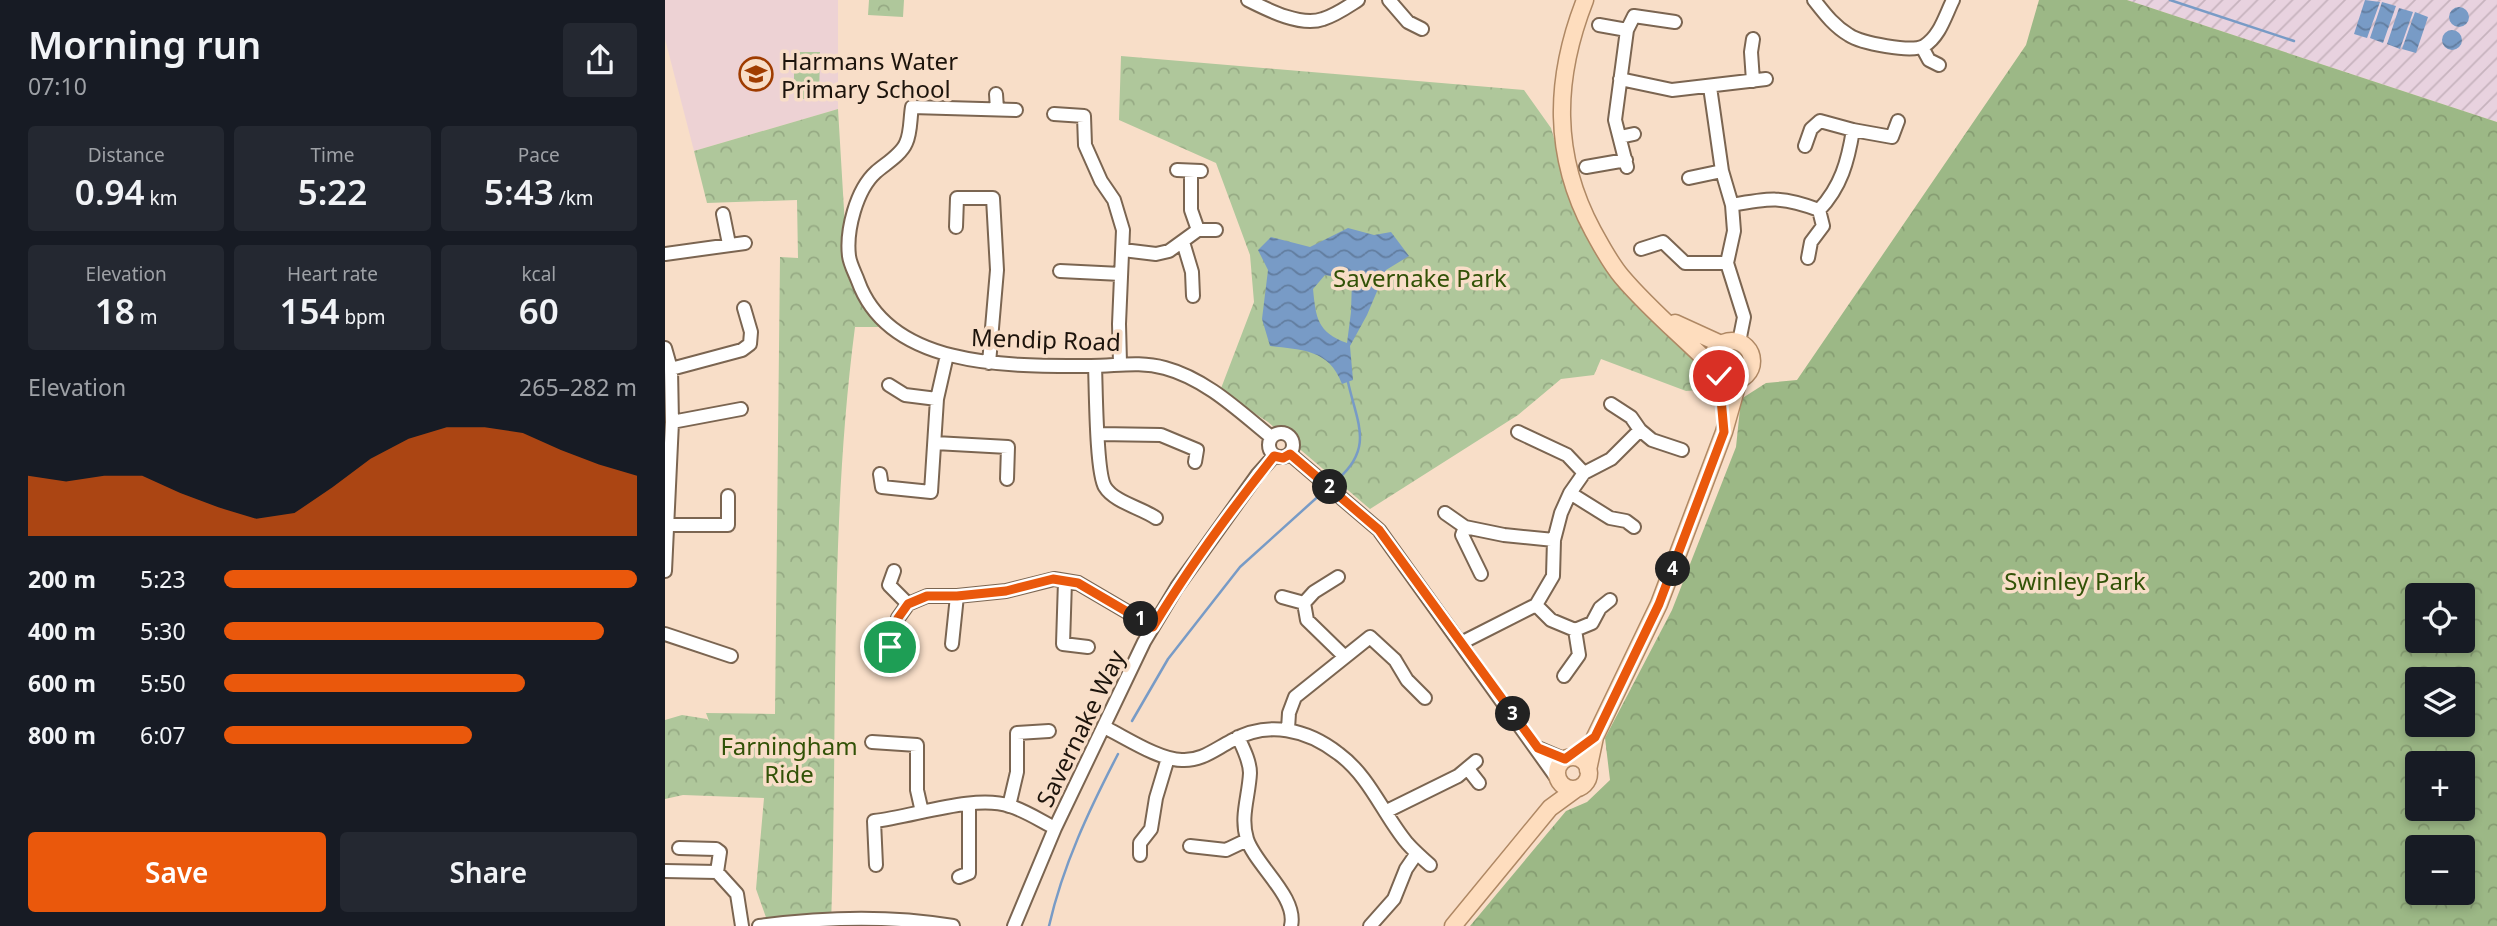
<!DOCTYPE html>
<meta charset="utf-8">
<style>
:root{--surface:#171b24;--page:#242831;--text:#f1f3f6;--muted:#9ea1a6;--accent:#ea580c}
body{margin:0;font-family:"Noto Sans",sans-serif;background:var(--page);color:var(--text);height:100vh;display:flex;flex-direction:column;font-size:26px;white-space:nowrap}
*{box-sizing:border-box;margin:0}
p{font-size:23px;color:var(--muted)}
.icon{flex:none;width:38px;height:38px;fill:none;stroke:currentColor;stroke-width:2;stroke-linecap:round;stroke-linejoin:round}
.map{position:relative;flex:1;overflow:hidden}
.drawer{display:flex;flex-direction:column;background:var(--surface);width:665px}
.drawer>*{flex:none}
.buttons{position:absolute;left:1740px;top:583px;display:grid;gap:14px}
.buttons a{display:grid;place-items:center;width:70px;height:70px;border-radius:7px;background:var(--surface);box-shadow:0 4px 10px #0003;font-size:35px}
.pin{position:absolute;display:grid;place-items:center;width:60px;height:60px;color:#fff;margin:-30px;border:4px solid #fff;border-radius:50%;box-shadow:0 2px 7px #0007}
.km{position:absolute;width:35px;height:35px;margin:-18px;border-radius:50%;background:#222;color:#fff;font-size:19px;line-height:35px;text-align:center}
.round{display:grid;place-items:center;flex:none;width:74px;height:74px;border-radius:7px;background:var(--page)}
.headline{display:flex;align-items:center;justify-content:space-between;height:119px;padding:0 28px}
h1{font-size:38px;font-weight:600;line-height:52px}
.figures{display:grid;grid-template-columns:repeat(3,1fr);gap:10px;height:119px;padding:7px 28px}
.figures div{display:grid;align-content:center;border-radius:7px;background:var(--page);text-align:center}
.figures b{font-size:35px;font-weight:600}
.figures small{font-size:19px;font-weight:400}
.figures p{font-size:19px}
.chart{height:196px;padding:14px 28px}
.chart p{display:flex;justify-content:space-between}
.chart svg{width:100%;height:126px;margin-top:7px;fill:var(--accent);opacity:.7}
.cta{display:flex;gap:14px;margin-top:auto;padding:14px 28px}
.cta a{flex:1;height:80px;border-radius:7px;background:var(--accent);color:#fff;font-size:28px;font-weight:600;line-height:80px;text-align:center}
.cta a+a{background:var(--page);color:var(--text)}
ul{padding:0 28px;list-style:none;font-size:23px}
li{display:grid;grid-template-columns:112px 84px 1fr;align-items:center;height:52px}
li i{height:18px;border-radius:9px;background:var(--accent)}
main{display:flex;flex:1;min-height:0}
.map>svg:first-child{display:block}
.industrial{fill:url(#industrial-furrows)}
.education{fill:#edd2d4}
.forest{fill:url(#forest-crowns);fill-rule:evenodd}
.park{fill:url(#park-crowns)}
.garden{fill:#afc79b}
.water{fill:url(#water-waves);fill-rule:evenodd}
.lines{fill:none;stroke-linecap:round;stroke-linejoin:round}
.stream{stroke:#789bc6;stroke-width:2.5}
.minor-casing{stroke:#7b6551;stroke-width:16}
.major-casing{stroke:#af8864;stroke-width:19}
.minor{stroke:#fff;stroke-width:12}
.major{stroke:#feddbe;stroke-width:16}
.route-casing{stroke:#fff;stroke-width:14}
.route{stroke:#ea580c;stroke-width:9}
.labels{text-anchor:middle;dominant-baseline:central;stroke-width:7;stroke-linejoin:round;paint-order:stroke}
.poi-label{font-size:24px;fill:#1d140c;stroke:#f8dec8;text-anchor:start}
.park-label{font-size:24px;fill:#325207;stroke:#f8dec8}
.street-label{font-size:24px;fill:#1d140c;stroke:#f8dec8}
</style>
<main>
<section class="drawer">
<div class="headline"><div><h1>Morning run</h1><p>07:10</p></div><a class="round"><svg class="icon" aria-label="share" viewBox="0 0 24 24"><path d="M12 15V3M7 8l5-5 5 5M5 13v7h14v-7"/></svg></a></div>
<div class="figures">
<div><p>Distance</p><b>0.94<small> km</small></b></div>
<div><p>Time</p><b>5:22</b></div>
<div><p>Pace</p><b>5:43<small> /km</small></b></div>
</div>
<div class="figures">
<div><p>Elevation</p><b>18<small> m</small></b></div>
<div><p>Heart rate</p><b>154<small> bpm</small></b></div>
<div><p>kcal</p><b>60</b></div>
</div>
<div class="chart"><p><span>Elevation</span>265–282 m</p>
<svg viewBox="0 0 160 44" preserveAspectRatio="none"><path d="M0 44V23L10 25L20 23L30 23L40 29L50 34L60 38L70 36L80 27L90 17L100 10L110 6L120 6L130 8L140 14L150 19L160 23V44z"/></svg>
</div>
<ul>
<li><b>200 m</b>5:23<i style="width:100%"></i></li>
<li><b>400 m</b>5:30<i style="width:92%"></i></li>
<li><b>600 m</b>5:50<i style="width:73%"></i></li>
<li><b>800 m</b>6:07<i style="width:60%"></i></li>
</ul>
<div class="cta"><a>Save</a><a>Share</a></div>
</section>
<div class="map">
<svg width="1832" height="926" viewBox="0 0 1832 926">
<defs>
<pattern id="industrial-furrows" width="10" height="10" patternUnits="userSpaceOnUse" patternTransform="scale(1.75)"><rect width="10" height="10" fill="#e8d2df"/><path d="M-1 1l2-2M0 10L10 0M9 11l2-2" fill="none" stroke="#c7b3be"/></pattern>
<pattern id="forest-crowns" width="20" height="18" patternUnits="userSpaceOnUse" patternTransform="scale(1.75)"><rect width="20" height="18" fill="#9cb886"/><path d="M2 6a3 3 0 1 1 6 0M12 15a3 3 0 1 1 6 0" fill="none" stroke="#869d72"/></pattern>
<pattern id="park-crowns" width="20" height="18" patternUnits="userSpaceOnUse" patternTransform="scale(1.75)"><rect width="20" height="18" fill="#afc79b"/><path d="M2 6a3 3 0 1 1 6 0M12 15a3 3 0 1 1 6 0" fill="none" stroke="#96aa84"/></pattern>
<pattern id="water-waves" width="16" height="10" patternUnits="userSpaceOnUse" patternTransform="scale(1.75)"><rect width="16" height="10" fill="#789bc6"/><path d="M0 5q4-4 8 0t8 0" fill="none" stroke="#627d9f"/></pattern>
</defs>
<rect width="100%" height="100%" fill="#f8dec8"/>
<!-- industrial -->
<path class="industrial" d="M 1462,0 L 1832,0 L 1832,122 Z"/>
<!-- education -->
<path class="education" d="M 0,0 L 173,0 L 173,109 L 29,151 L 0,39 Z"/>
<!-- forest -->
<path class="forest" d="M 1374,0 L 1462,0 L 1832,122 L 1832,926 L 805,926 L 901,811 L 922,802 L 945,780 L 940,738 L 1007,610 L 1071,447 L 1076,399 L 1101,383 L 1132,380 L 1361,45 ZM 1752,595 L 1797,595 L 1797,640 L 1752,640 ZM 1752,679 L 1797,679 L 1797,724 L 1752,724 ZM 1752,763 L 1797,763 L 1797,808 L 1752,808 ZM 1752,847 L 1797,847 L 1797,892 L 1752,892 Z"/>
<!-- park -->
<path class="park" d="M 204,0 L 239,0 L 238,17 L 203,15 Z
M 456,56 L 859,90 L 886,128 L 909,208 L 971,306 L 1033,357 L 1050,389 L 1021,391 L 936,359 L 929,375 L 896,379 L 853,415 L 705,509 L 603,422 L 555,391 L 589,302 L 585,255 L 551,163 L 454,120 Z
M 173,109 L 183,277 L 194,299 L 214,327 L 190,327 C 164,526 173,726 166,926 L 104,926 L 91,889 L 99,798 L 18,795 L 0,799 L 0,720 L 17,715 L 42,719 L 44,721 L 41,713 L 110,714 L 115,257 L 133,258 L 132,200 L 42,203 L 29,151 Z"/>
<!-- garden -->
<path class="garden" d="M 129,52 L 155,52 L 154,99 L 129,99 Z"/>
<!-- water -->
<path class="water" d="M 1700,0 L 1715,2 L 1702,38 L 1689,34 Z
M 1717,2 L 1731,6 L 1718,43 L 1705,38 Z
M1784 17a10 10 0 1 1 20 0a10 10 0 1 1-20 0Z
M 1734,8 L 1748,12 L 1735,49 L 1722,44 Z
M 1750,12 L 1763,17 L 1751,53 L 1737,49 Z
M1777 40a10 10 0 1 1 20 0a10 10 0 1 1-20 0Z
M 683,228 L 709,235 L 726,232 L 744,256 L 721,270 L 702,315 L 685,346 L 688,380 L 677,384 C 664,349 637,350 605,346 L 597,319 L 603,270 L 593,250 L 606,237 L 645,247 ZM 660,275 L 687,280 L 686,312 L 682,343 C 652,332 651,318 648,289 Z"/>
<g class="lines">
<!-- stream -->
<path class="stream" d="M 1505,0 L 1629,41
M 673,479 C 709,447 692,423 683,382
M 467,721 L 503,659 L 575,567 L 658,492
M 384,926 C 398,865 424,810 453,754"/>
<defs>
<path id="minor" d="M 583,0 C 603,10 636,27 658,19 C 671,15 682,7 693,0
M 724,0 L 743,22 L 757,29
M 1149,0 C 1160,14 1169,26 1184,35 C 1196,43 1246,53 1259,46 C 1275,36 1280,16 1288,0
M 934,25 L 962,30
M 1088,39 L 1086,52 L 1088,81
M 1257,47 L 1264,60 L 1274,65
M 955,79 L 1007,90 L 1101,79
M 1045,87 L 1057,171 L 1067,205 L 1069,231 L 1062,263 L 1079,317 L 1074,342
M 331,94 L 332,109
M 351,110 L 247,107 C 245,118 246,133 241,143 C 236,155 220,164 211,172 C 191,190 181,231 184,256 C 185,264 190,273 193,281 C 225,370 349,366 426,366 C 452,366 474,361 500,368 C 541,379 574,411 606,437
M 389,114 L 419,116 L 420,145 L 436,181 L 449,200 L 458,230 L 454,324 L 455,363
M 1188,130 L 1227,137 L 1233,121
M 955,137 L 969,134
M 921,167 L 961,160
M 962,167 L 950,120 L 962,30 L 969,16 L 1010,22
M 512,170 L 536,171
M 526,171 L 526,210 L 533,230
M 1024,178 L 1057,171
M 1067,205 C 1105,198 1117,196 1154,210 C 1176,187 1183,161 1188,130 L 1155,121 L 1146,129 L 1140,146
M 58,214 L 64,244
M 291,227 L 292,198 L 328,198 L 332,270 L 324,363
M 518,242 L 527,272 L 528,296
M 976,249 L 998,242 L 1020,263 L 1062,263
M 458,250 L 491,254 L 504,251 L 533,230 L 551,230
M 0,254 L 80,243
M 1143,258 L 1146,242 L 1158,226 L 1154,210
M 395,271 L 456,274
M 0,348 L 6,369 L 7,422 L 0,571
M 430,366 C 431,388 431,473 440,487 C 449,502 477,508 491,518
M 6,369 L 77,350 L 85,344 L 86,332 L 79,308
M 224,385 L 240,395 L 272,399
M 7,422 L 76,409
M 975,430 L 987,440 L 1017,450
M 853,432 L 902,455 L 919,473
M604 445a12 12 0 1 1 24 0a12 12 0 1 1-24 0Z
M 434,434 L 496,435 L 532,450 L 530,462
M 270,443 L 343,447 L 342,479
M 625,454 L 714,530 L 891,777
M 215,474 L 217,487 L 266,492 L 272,399 L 282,355
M 905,493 L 945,518 L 961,521 L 969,527
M 780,513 L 800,527 L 839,535 L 889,540
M 3,525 L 63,525 L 63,496
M 800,527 L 797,535 L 816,574
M 229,571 L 224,585 L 243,604
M 673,577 L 649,592 L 639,603 L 642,620 L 680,657
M 400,581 L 398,644 L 423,647
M 617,597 L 639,603
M 871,605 L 886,620 L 910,630 L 927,623 L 935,608 L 945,600
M 0,634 L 66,656
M 796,643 L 871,605 L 888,576 L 889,540 L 896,513 L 905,493 L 919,473 L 946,459 L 975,430 L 966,417 L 946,404
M 287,644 L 292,596
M 225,647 L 233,618 L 243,604 L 262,596 L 292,596 L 341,591 L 389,579 L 413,583 L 488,627
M 899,676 L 914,655 L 910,630
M 439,727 C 460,737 494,760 517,760 C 536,761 549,750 566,741 C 603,720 642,729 674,754 C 705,777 718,814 742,843 C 749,851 757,858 765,865
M 623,729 L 624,713 L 630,697 L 705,637 L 730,660 L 742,680 L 760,698
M 573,737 C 578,748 585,761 585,773 C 584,796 575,817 582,839 C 590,865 633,897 626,926
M 207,742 L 252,745 L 252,790 L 257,812
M 873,748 L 899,759
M 803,769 L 814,783
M 344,806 L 352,772 L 352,733 L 384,731
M 722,811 L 793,776 L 811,761
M 525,846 L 561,850 L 582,840
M 14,848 L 51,849 L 55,852 L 52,872
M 475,855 L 475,843 L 486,829 L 491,798 L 503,758
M 211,865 L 209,821 C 248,817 309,794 345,806 C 361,811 376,821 390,828
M 0,871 L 52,872 L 72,894 L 77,926
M 294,877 L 304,873 L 304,804
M 94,926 C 160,917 223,915 288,926
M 349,926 L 390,828 L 479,642 L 512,587 L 593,474 L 609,456
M 705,926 L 729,899 L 741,869 L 752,853"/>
<path id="major" d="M 920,0 C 889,79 887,155 928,231 C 937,247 945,263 957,277 C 984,309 1018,337 1048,367
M 1010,323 L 1056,344
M1047 361a20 20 0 1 1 40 0a20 20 0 1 1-40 0Z
M892 773a16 16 0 1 1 32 0a16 16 0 1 1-32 0Z
M 923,770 L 930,737 L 994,604 L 1059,432 L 1074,379
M 788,926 L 885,808 L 911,789"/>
</defs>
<!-- minor casing -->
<use href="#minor" class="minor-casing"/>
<!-- major casing -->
<use href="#major" class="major-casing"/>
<!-- minor -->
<use href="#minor" class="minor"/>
<!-- major -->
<use href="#major" class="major"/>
</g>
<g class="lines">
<defs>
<path id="route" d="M 225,647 L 233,618 L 243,604 L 262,596 L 292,596 L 341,591 L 388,579 L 413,583 L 488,627 C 524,567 566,510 609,456 L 618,458 L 625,454 L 714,530 L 873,748 L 900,759 L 930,737 L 994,604 L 1059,432 L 1054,376"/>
</defs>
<!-- route casing -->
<use href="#route" class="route-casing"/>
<!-- route -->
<use href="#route" class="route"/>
</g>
<!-- icons -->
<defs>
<symbol id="school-ring" viewBox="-11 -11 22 22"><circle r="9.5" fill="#f8dec8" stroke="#9f3c00" stroke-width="1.5"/><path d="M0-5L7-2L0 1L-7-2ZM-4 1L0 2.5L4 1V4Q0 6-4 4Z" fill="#9f3c00"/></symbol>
</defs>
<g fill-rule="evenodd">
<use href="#school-ring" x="72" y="55" width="38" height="38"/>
</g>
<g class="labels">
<!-- poi labels -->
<g class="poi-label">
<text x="116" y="60">Harmans Water<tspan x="116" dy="28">Primary School</tspan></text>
</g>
<!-- park labels -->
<g class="park-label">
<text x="755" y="277">Savernake Park</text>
<text x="1410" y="580">Swinley Park</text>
<text x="124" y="745">Farningham<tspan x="124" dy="28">Ride</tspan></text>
</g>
<!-- street labels -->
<g class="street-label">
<text transform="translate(381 339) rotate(2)">Mendip Road</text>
<text transform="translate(415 728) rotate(-64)">Savernake Way</text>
</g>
</g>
</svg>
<div class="buttons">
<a><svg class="icon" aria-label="locate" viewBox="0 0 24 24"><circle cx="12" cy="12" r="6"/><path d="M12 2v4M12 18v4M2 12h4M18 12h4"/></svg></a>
<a><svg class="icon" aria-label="layers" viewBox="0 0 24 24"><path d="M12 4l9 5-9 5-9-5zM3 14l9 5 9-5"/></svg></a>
<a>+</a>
<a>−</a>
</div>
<div class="pin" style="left:225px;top:647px;background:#1e9e55"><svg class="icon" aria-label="arrive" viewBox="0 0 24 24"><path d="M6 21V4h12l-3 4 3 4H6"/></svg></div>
<div class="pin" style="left:1054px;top:376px;background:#d93025"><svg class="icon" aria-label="check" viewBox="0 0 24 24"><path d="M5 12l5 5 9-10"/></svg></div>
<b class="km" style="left:476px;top:619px">1</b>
<b class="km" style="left:665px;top:487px">2</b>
<b class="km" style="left:848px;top:714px">3</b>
<b class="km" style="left:1008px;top:569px">4</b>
</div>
</main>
